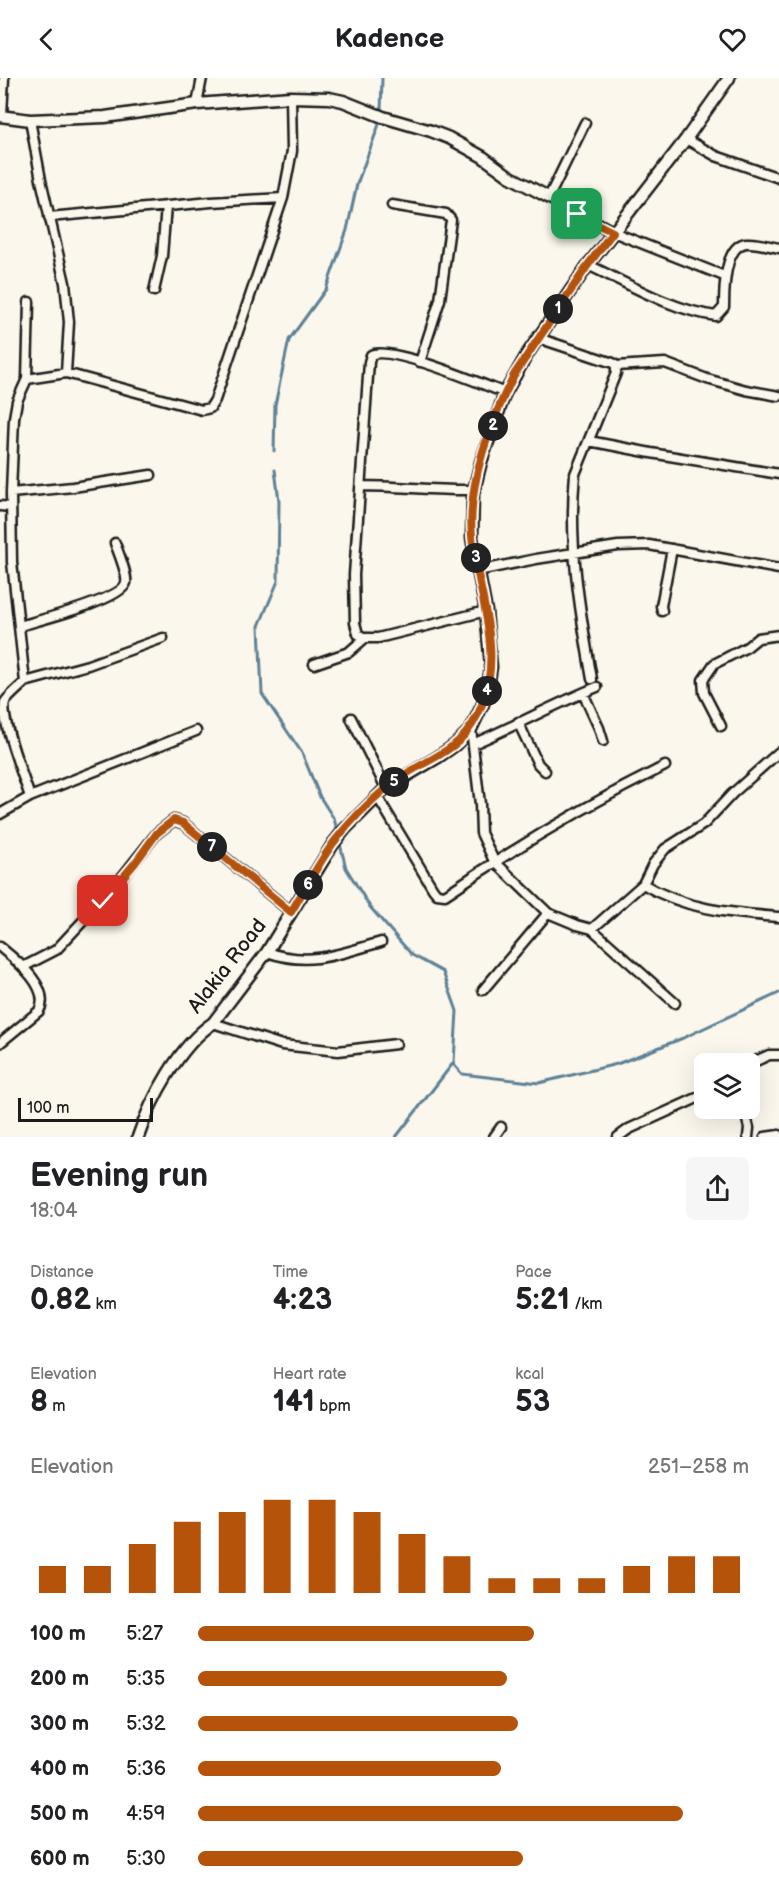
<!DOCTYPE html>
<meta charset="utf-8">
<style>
:root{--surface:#fff;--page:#f6f6f6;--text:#202124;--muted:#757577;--accent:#b45309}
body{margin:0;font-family:"Balsamiq Sans",sans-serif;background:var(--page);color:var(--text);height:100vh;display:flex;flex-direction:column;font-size:22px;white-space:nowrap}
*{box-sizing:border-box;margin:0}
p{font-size:20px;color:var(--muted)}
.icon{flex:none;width:33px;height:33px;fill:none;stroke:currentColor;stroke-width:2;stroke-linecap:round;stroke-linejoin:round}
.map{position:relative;height:1059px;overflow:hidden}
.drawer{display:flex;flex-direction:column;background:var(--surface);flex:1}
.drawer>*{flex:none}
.tools{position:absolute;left:694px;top:975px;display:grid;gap:12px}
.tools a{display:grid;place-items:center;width:66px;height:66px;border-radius:9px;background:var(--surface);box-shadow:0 6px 24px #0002;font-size:30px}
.scale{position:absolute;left:18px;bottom:15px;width:135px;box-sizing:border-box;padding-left:6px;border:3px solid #1c1c1c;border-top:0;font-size:16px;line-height:21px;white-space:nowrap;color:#1c1c1c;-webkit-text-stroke:4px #fbf7ec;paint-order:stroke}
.pin{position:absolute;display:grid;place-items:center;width:51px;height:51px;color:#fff;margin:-26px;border-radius:12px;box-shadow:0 3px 9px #0006}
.km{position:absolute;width:30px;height:30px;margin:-15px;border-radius:50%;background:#222;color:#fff;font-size:16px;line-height:30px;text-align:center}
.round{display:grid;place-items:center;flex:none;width:63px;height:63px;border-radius:9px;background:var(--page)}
.head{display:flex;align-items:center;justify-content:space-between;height:102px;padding:0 30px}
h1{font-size:33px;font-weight:700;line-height:45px}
.metrics{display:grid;grid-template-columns:repeat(3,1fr);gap:9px;height:102px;padding:6px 30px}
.metrics div{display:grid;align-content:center}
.metrics b{font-size:30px;font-weight:700}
.metrics small{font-size:16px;font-weight:400}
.metrics p{font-size:16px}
.chart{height:168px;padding:12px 30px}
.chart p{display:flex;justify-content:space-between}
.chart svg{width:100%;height:108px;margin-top:6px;stroke:var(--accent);stroke-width:6}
ul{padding:0 30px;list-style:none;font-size:20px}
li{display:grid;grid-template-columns:96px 72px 1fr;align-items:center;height:45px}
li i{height:15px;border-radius:8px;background:var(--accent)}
header{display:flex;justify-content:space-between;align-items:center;height:78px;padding:0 30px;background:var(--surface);font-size:27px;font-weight:700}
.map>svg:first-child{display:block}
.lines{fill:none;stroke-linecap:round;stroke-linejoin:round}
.stream{stroke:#5d8196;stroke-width:3}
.minor-casing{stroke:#1c1c1c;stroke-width:13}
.tertiary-casing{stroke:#1c1c1c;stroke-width:15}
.minor{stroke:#fbf7ec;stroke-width:8}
.tertiary{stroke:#fbf7ec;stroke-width:10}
.route-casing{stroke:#fff;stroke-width:12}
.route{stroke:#b45309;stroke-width:8}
.labels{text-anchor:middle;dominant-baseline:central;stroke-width:4.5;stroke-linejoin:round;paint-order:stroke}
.street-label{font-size:21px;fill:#1c1c1c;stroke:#fbf7ec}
</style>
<header><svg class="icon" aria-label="back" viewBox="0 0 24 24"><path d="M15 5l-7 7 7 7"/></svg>Kadence<svg class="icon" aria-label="heart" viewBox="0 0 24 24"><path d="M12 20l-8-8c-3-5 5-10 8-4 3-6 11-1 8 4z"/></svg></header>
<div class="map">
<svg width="779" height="1059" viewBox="0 0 779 1059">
<rect width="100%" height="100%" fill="#fbf7ec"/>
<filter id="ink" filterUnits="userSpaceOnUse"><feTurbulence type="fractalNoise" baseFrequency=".0167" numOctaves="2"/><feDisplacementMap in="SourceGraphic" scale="12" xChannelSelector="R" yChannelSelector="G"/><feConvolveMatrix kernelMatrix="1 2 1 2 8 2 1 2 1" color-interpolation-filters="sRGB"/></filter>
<g filter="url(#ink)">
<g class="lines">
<!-- stream -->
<path class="stream" d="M 381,34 L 382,0
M 274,373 L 275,327 L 289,262 L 326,211 L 347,152 L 357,106 L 381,41
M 275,392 L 279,423 L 278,503 L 259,548 L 262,616 L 302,675 L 320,719 L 334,741 L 338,755
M 339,762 L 346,790 L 370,829 L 412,877 L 443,894 L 457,933 L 454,984 L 396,1059
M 453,986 L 462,996 L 539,1005 L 617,986 L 683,960 L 779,915"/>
<defs>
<path id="minor" d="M 197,26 L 202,0
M 2,37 L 4,0
M 30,42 L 41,102 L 65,205 L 69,244 L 66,295 L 202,332 L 210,330 L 215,322 L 283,120 L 292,73 L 291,19
M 686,61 L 716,78 L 779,100
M 549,119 L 585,45
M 392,127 L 446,136 L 451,142 L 440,222 L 420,284
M 49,139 L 211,124 L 283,120
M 613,154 L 724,198
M 588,187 C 629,206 671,232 716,238 L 724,229 C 724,214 724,168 746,165 C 757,164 768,168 779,170
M 154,213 L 162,178 L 166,128
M 29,224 L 27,301 L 17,323 L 14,340 L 11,415 L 12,484 L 25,604 C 19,610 10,617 5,624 C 0,641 24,700 30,719
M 538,260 L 613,285 L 616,288 L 616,295 L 575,396 C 568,465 580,534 592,601
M 616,288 L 665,285 L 707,301 L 746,312 L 779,318
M 27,301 L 66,295
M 589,363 L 651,375 L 779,396
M 361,408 C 399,408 436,413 474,412
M 11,415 L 73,409 L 151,397
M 0,428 L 11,429
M 478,493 L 536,481 L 618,468 L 649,467 L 779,491
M 486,533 L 378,560 L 365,560 L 358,556 L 355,545 L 354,497 L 369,284 L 371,277 C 390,267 482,306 505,315
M 662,533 L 661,528 L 672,471
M 20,548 C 39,542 121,522 126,505 C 128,497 118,474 115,465
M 314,586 L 349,574 L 365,560
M 25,604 L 88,587 L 163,560
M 583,615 L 599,650 L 603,663
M 351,640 L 386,710
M 518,644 L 538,686 L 545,693
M 721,648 L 704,615 L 703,602 L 714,586 L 747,569 L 758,560 L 779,557
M 471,651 L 480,726 L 481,755 L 494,783 L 548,835 L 577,847 L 592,851 L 675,925
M 473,666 C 515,648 555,626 597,609
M 377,718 L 433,811 L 437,816 L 445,817 C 516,769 588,726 665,688
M 0,736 L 30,719 L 196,653
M 643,806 C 686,832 730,835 779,839
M 592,851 L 643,806 L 653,786 L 665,771 L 704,746 L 732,716 L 779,674
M 0,869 C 16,882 52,910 39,933 L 0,965
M 267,874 C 310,889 339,876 381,864
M 23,889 L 56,872 L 111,813 L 157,755 L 174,742 L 183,745 L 291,834
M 483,912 L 548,835
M 213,945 L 282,967 L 338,973 L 396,966
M 749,986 L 769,977 L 779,977
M 744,1030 L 749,1050 L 748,1059
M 494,1059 L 501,1049
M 618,1059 L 629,1051 L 697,1020 L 705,1015
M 765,1059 L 779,1057"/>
<path id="tertiary" d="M 0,38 L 30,42 L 105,39 L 197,26 L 291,19 L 329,20 L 343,23 L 383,39 L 431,53 L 449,60 L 483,79 L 509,98 L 613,154
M 138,1059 C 151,1021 179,968 213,945 L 267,874 L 333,766 L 345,751 L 386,710 L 438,679 L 455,667 L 471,651 L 483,626 L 488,609 L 491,589 L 486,533 L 472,460 L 473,416 L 481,384 L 505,315 L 528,275 L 588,187 L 686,61 L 729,0"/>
</defs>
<!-- minor casing -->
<use href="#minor" class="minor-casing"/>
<!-- tertiary casing -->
<use href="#tertiary" class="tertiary-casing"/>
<!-- minor -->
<use href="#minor" class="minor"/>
<!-- tertiary -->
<use href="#tertiary" class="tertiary"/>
</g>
</g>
<g class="lines" filter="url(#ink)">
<defs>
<path id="route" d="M 103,823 L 135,785 L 157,755 L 174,742 L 183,745 L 291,834 C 305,811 318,786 334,764 C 349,745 366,727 384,712 C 423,677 463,681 483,624 C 503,569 477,513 472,458 C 467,406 491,342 514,297 L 588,187 L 613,154 L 577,136"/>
</defs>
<!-- route casing -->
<use href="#route" class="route-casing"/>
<!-- route -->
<use href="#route" class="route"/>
</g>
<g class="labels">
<!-- street labels -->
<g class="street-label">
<text transform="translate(227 888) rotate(-52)">Alakia Road</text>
</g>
</g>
</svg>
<div class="tools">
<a><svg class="icon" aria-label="layers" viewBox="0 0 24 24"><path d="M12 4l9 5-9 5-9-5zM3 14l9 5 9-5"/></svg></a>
</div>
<div class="scale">100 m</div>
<div class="pin" style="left:577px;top:136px;background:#1e9e55"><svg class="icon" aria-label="arrive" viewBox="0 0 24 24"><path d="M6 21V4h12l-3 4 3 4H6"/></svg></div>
<div class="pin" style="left:103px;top:823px;background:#d93025"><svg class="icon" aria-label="check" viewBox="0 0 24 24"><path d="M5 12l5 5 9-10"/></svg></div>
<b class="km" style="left:558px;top:231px">1</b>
<b class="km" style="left:493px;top:348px">2</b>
<b class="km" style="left:476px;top:480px">3</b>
<b class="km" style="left:487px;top:613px">4</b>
<b class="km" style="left:394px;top:704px">5</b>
<b class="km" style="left:308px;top:807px">6</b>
<b class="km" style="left:212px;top:769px">7</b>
</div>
<section class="drawer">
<div class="head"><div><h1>Evening run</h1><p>18:04</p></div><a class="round"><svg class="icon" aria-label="share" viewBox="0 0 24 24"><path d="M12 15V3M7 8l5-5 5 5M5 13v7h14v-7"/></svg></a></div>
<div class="metrics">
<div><p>Distance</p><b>0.82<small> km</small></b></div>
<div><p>Time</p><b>4:23</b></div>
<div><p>Pace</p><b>5:21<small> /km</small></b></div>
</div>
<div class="metrics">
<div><p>Elevation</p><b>8<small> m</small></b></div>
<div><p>Heart rate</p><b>141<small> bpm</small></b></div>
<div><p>kcal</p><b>53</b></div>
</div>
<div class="chart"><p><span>Elevation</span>251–258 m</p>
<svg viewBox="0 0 160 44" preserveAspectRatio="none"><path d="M5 44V33M15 44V33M25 44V24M35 44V15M45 44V11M55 44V6M65 44V6M75 44V11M85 44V20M95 44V29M105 44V38M115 44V38M125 44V38M135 44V33M145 44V29M155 44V29"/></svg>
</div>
<ul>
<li><b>100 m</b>5:27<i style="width:61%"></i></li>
<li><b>200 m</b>5:35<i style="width:56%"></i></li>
<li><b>300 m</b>5:32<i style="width:58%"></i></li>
<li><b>400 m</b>5:36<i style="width:55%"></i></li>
<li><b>500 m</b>4:59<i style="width:88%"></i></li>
<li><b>600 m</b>5:30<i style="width:59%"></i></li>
</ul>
</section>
